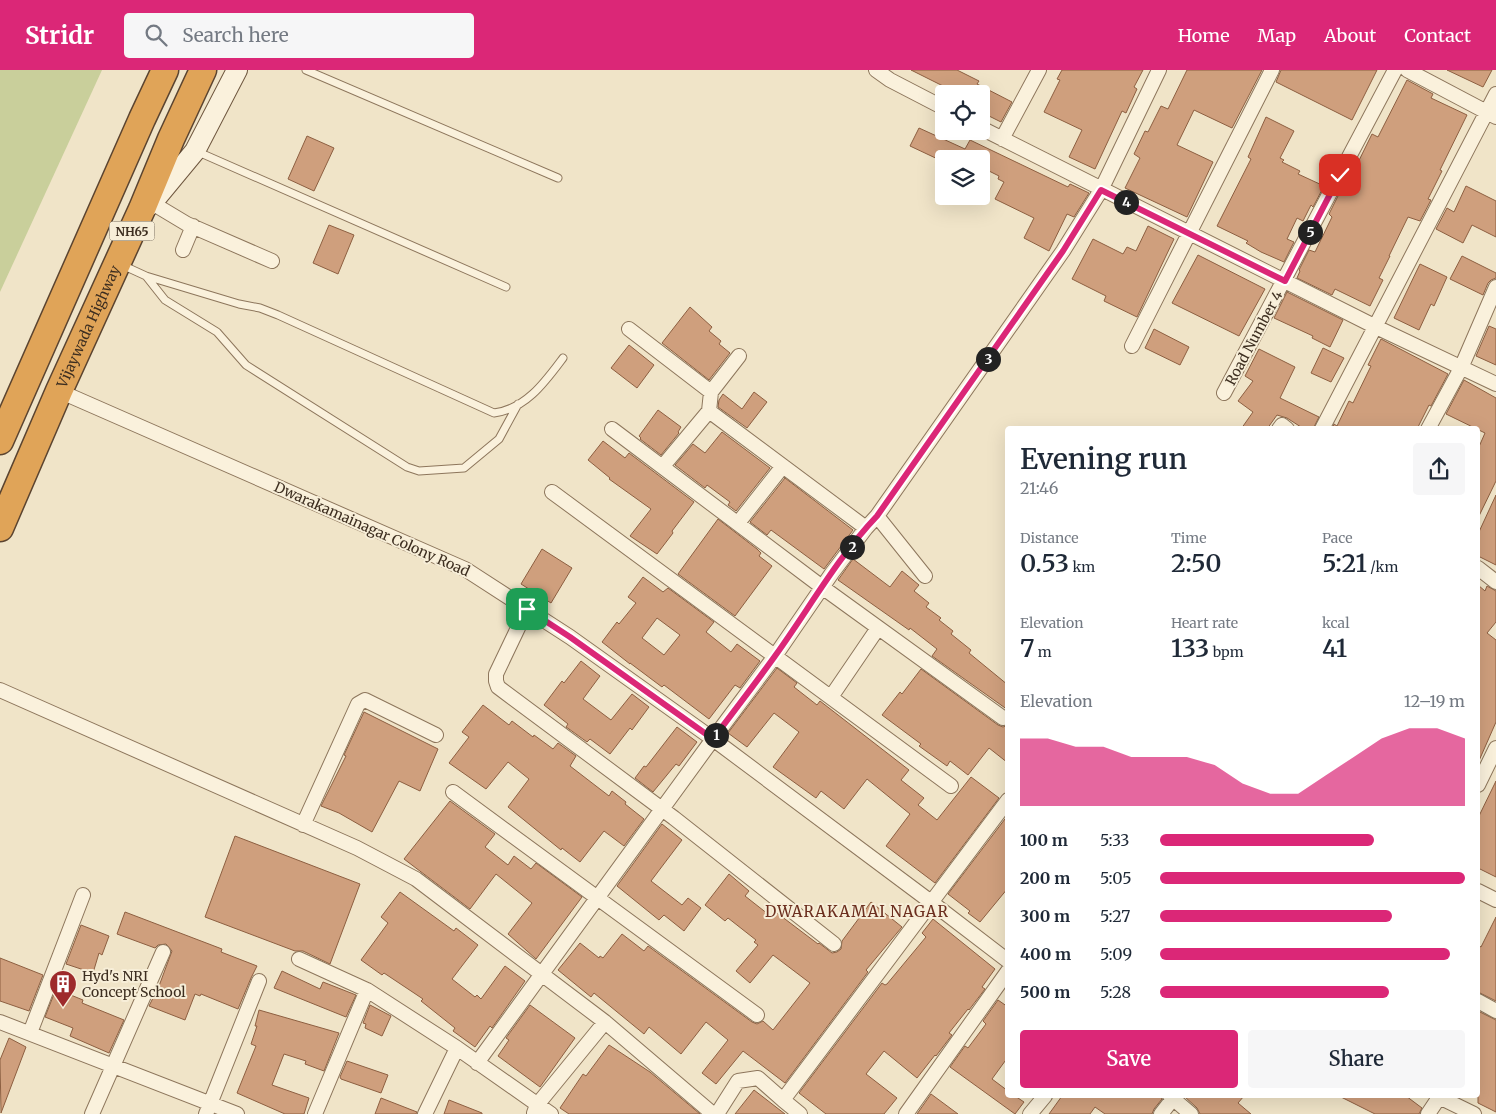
<!DOCTYPE html>
<meta charset="utf-8">
<style>
:root{--surface:#fff;--page:#f6f6f7;--text:#1f2937;--muted:#747a83;--accent:#db2777}
body{margin:0;font-family:Merriweather,serif;background:var(--page);color:var(--text);height:100vh;display:flex;flex-direction:column;font-size:19px;white-space:nowrap}
*{box-sizing:border-box;margin:0}
p{font-size:16px;color:var(--muted)}
.icon{flex:none;width:28px;height:28px;fill:none;stroke:currentColor;stroke-width:2;stroke-linecap:round;stroke-linejoin:round}
.map{position:relative;flex:1;overflow:hidden}
.details{position:absolute;left:1005px;top:356px;width:475px;height:672px;display:flex;flex-direction:column;background:var(--surface);border-radius:5px;box-shadow:0 5px 20px #0002}
.details>*{flex:none}
.fabs{position:absolute;left:935px;top:15px;display:grid;gap:10px}
.fabs a{display:grid;place-items:center;width:55px;height:55px;border-radius:5px;background:var(--surface);box-shadow:0 5px 20px #0002;font-size:25px}
.pin{position:absolute;display:grid;place-items:center;width:42px;height:42px;color:#fff;margin:-21px;border-radius:10px;box-shadow:0 2px 8px #0006}
.km{position:absolute;width:25px;height:25px;margin:-12px;border-radius:50%;background:#222;color:#fff;font-size:14px;line-height:25px;text-align:center}
.round{display:grid;place-items:center;flex:none;width:52px;height:52px;border-radius:5px;background:var(--page)}
.head{display:flex;align-items:center;justify-content:space-between;height:85px;padding:0 15px}
h1{font-size:28px;font-weight:600;line-height:38px}
.figures{display:grid;grid-template-columns:repeat(3,1fr);gap:8px;height:85px;padding:5px 15px}
.figures div{display:grid;align-content:center}
.figures b{font-size:25px;font-weight:600}
.figures small{font-size:14px;font-weight:400}
.figures p{font-size:14px}
.chart{height:140px;padding:10px 15px}
.chart p{display:flex;justify-content:space-between}
.chart svg{width:100%;height:90px;margin-top:5px;fill:var(--accent);opacity:.7}
.primary-button{display:flex;gap:10px;margin-top:auto;padding:10px 15px}
.primary-button a{flex:1;height:58px;border-radius:5px;background:var(--accent);color:#fff;font-size:20px;font-weight:600;line-height:58px;text-align:center}
.primary-button a+a{background:var(--page);color:var(--text)}
ul{padding:0 15px;list-style:none;font-size:16px}
li{display:grid;grid-template-columns:80px 60px 1fr;align-items:center;height:38px}
li i{height:12px;border-radius:6px;background:var(--accent)}
header{display:flex;align-items:center;gap:30px;box-sizing:border-box;height:70px;padding:0 25px;background:var(--accent);color:#fff}
header strong{font-size:24px}
nav{display:flex;gap:28px;margin-inline-start:auto;font-size:18px}
.search{width:350px;height:45px;background:var(--page);display:flex;align-items:center;gap:12px;box-sizing:border-box;padding:0 18px;border-radius:5px;color:var(--muted);font-size:19px}
.map>svg:first-child{display:block}
.green{fill:#c9cf9b}
.building{fill:#cf9f7d;stroke:#8d5f41;fill-rule:evenodd}
.lines{fill:none;stroke-linecap:round;stroke-linejoin:round}
.lane-casing{stroke:#8d765c;stroke-width:9}
.street-casing{stroke:#8d765c;stroke-width:16}
.secondary-casing{stroke:#6f573f;stroke-width:22}
.highway-casing{stroke:#5b4430;stroke-width:29}
.lane{stroke:#faf1dc;stroke-width:7}
.street{stroke:#faf1dc;stroke-width:14}
.secondary{stroke:#faf1dc;stroke-width:20}
.highway{stroke:#e0a458;stroke-width:26}
.route-casing{stroke:#fff;stroke-width:10}
.route{stroke:#db2777;stroke-width:6}
.labels{text-anchor:middle;dominant-baseline:central;stroke-width:4;stroke-linejoin:round;paint-order:stroke}
.shield{fill:#f7eed8;stroke:#756857;stroke-width:1}
.shield-label{font-size:12px;font-weight:bold;fill:#3d2e20}
.street-label{font-size:14px;fill:#3d2e20;stroke:#f7eed8}
.poi-label{font-size:14px;fill:#3d2e20;stroke:#f7eed8;text-anchor:start}
.neighbourhood-label{font-size:15px;letter-spacing:1px;fill:#6b2e1e;stroke:#f7eed8}
</style>
<header>
<strong>Stridr</strong>
<div class="search"><svg class="icon" aria-label="search" viewBox="0 0 24 24"><circle cx="10" cy="10" r="6"/><path d="M15 15l6 6"/></svg>Search here</div>
<nav><a>Home</a><a>Map</a><a>About</a><a>Contact</a></nav>
</header>
<div class="map">
<svg width="1496" height="1044" viewBox="0 0 1496 1044">
<rect width="100%" height="100%" fill="#f0e4c8"/>
<!-- green -->
<path class="green" d="M 0,0 L 102,0 L 0,222 Z"/>
<!-- building -->
<path class="building" d="M 911,0 L 957,0 L 979,11 L 977,14 L 1012,32 L 1001,52 L 981,42 L 981,24 L 959,24 Z
M 1062,0 L 1143,0 L 1134,17 L 1137,19 L 1126,43 L 1122,41 L 1095,99 L 1069,87 L 1082,60 L 1044,42 L 1060,10 L 1057,9 Z
M 1187,0 L 1262,0 L 1232,58 L 1194,40 L 1177,75 L 1213,92 L 1187,147 L 1125,118 L 1140,88 L 1134,84 L 1145,61 L 1148,62 L 1161,36 L 1168,39 Z
M 1281,0 L 1377,0 L 1352,50 L 1276,12 Z
M 1447,0 L 1492,0 L 1483,17 Z
M 1407,10 L 1433,24 L 1431,28 L 1467,45 L 1440,100 L 1442,101 L 1428,129 L 1431,130 L 1420,151 L 1408,147 L 1389,186 L 1390,186 L 1379,208 L 1383,210 L 1370,236 L 1335,219 L 1332,225 L 1297,208 L 1300,201 L 1299,200 L 1309,180 L 1315,182 L 1332,147 L 1329,144 L 1339,124 L 1342,125 L 1372,64 L 1378,67 Z
M 1266,47 L 1294,61 L 1280,88 L 1284,90 L 1282,92 L 1300,101 L 1298,104 L 1324,116 L 1313,137 L 1311,135 L 1303,151 L 1297,148 L 1287,169 L 1294,172 L 1284,192 L 1261,182 L 1246,173 L 1248,171 L 1217,156 L 1251,89 L 1248,87 Z
M 919,58 L 965,79 L 970,70 L 1068,117 L 1070,114 L 1089,123 L 1074,147 L 1067,144 L 1049,181 L 1024,168 L 1034,148 L 995,129 L 1004,112 L 998,109 L 999,106 L 981,97 L 981,89 L 944,89 L 944,92 L 910,76 Z
M 307,66 L 334,78 L 314,121 L 288,109 Z
M 1466,116 L 1496,131 L 1496,167 L 1472,155 L 1463,173 L 1436,159 L 1447,138 L 1454,142 Z
M 329,155 L 354,165 L 338,204 L 313,193 Z
M 1148,156 L 1174,169 L 1137,247 L 1104,231 L 1106,226 L 1072,209 L 1093,169 L 1123,184 L 1127,177 L 1136,181 Z
M 1198,185 L 1265,219 L 1239,266 L 1172,233 Z
M 1462,186 L 1496,203 L 1496,208 L 1491,210 L 1488,213 L 1483,225 L 1450,209 Z
M 1420,194 L 1447,207 L 1434,236 L 1431,234 L 1419,260 L 1394,248 Z
M 1287,222 L 1343,250 L 1330,277 L 1312,268 L 1313,266 L 1274,248 Z
M 690,237 L 712,257 L 709,261 L 721,271 L 719,274 L 730,283 L 709,310 L 662,273 Z
M 1489,256 L 1496,259 L 1496,295 L 1476,286 Z
M 1154,259 L 1189,277 L 1180,295 L 1145,278 Z
M 1381,269 L 1448,304 L 1431,336 L 1429,335 L 1417,359 L 1332,359 L 1334,354 L 1337,356 L 1349,331 L 1353,333 L 1371,296 L 1368,295 Z
M 629,275 L 654,295 L 637,318 L 611,298 Z
M 1323,278 L 1344,288 L 1331,312 L 1311,303 Z
M 1259,279 L 1295,297 L 1280,328 L 1319,347 L 1313,359 L 1304,359 L 1287,348 L 1277,345 L 1267,359 L 1241,359 L 1253,342 L 1238,331 L 1253,311 L 1245,306 Z
M 1464,310 L 1496,328 L 1496,411 L 1478,448 L 1478,379 L 1485,363 L 1446,344 Z
M 754,322 L 767,332 L 747,358 L 718,337 L 719,330 L 723,324 L 742,339 Z
M 658,340 L 681,357 L 678,362 L 679,363 L 661,385 L 640,369 L 641,368 L 639,366 Z
M 722,362 L 770,398 L 736,441 L 728,435 L 730,432 L 707,415 L 705,418 L 675,395 L 693,374 L 705,383 Z
M 603,371 L 625,388 L 629,383 L 694,432 L 672,461 L 673,463 L 657,484 L 630,466 L 651,439 L 609,409 L 610,408 L 588,390 Z
M 785,408 L 853,460 L 824,499 L 771,460 L 767,465 L 750,452 Z
M 1496,425 L 1496,495 L 1478,486 L 1478,464 Z
M 718,449 L 757,479 L 761,483 L 759,486 L 772,496 L 735,546 L 678,504 Z
M 542,479 L 572,498 L 551,533 L 521,514 Z
M 853,489 L 890,517 L 902,501 L 919,515 L 914,521 L 929,533 L 926,537 L 941,548 L 939,550 L 953,561 L 951,564 L 971,580 L 969,583 L 1008,615 L 1008,640 L 932,586 L 937,579 L 910,558 L 909,560 L 838,510 Z
M 643,507 L 663,522 L 668,518 L 714,552 L 706,562 L 731,582 L 737,574 L 760,591 L 740,618 L 735,615 L 709,649 L 664,615 L 662,617 L 630,593 L 630,594 L 602,572 L 617,552 L 619,554 L 636,533 L 628,527 ZM 657,548 L 680,565 L 664,585 L 642,568 Z
M 1478,515 L 1485,521 L 1487,516 L 1496,521 L 1496,552 L 1487,563 L 1496,570 L 1496,652 L 1478,693 Z
M 581,591 L 600,606 L 583,629 L 611,650 L 632,624 L 649,637 L 632,660 L 630,658 L 610,684 L 590,669 L 587,672 L 569,659 L 566,657 L 568,654 L 544,635 L 562,611 L 564,613 Z
M 777,598 L 797,613 L 794,617 L 817,635 L 820,631 L 909,700 L 901,710 L 924,728 L 918,735 L 937,750 L 971,707 L 999,728 L 935,813 L 886,776 L 910,744 L 867,709 L 844,739 L 821,721 L 816,728 L 773,697 L 799,662 L 774,643 L 747,677 L 728,663 Z
M 921,599 L 998,655 L 1003,657 L 1008,655 L 1008,693 L 989,678 L 968,705 L 950,691 L 947,696 L 919,676 L 921,674 L 882,645 L 900,622 L 902,624 Z
M 483,635 L 509,655 L 512,651 L 533,667 L 534,665 L 553,679 L 558,673 L 576,686 L 570,696 L 609,726 L 612,721 L 626,732 L 625,734 L 644,749 L 624,776 L 604,761 L 580,792 L 562,778 L 561,780 L 508,737 L 529,709 L 508,692 L 486,719 L 449,693 L 469,667 L 462,662 Z
M 364,642 L 438,679 L 420,721 L 399,711 L 372,762 L 339,743 L 321,736 L 346,686 L 344,685 Z
M 677,657 L 697,672 L 679,696 L 676,694 L 653,722 L 635,708 L 644,696 L 646,697 Z
M 1496,711 L 1496,807 L 1478,798 L 1478,748 Z
M 450,731 L 495,764 L 485,777 L 508,795 L 514,786 L 531,799 L 536,793 L 582,827 L 536,889 L 508,864 L 532,833 L 496,804 L 470,839 L 404,789 Z
M 1008,745 L 1008,818 L 980,852 L 968,843 L 970,841 L 948,824 Z
M 662,754 L 682,770 L 651,811 L 682,835 L 688,828 L 701,838 L 684,861 L 664,845 L 659,850 L 617,816 Z
M 235,766 L 360,814 L 330,894 L 303,881 L 295,881 L 205,847 Z
M 729,804 L 749,821 L 745,826 L 773,848 L 777,843 L 818,874 L 819,873 L 832,883 L 837,882 L 841,879 L 842,871 L 871,832 L 902,857 L 866,900 L 868,902 L 785,1013 L 743,981 L 716,1014 L 702,1003 L 728,970 L 706,952 L 681,984 L 649,957 L 644,964 L 594,923 L 591,927 L 558,900 L 580,873 L 599,888 L 600,886 L 603,888 L 622,864 L 644,881 L 648,876 L 752,952 L 757,954 L 763,951 L 773,960 L 810,913 L 773,885 L 750,913 L 736,901 L 758,875 L 754,872 L 756,870 L 728,848 L 725,851 L 705,835 Z
M 400,822 L 454,861 L 456,858 L 478,875 L 452,909 L 475,927 L 477,925 L 481,929 L 505,896 L 525,911 L 492,958 L 490,956 L 475,977 L 453,961 L 455,958 L 421,931 L 423,929 L 384,903 L 382,905 L 361,890 L 388,853 L 381,847 Z
M 125,842 L 222,879 L 221,882 L 257,896 L 251,908 L 238,939 L 201,924 L 200,926 L 195,924 L 185,950 L 149,936 L 159,916 L 172,881 L 166,874 L 158,875 L 155,878 L 117,864 Z
M 1496,847 L 1496,931 L 1478,922 L 1478,875 L 1481,877 Z
M 933,849 L 995,899 L 982,917 L 985,919 L 969,940 L 968,939 L 949,963 L 952,965 L 936,986 L 935,985 L 917,1008 L 884,981 L 866,1004 L 897,1028 L 884,1044 L 826,1044 L 799,1023 L 882,913 L 885,915 L 887,914 L 926,867 L 922,863 Z
M 81,855 L 109,866 L 102,885 L 99,883 L 93,903 L 66,894 Z
M 0,888 L 43,905 L 29,941 L 0,931 Z
M 282,901 L 320,919 L 323,912 L 356,925 L 346,947 L 274,918 Z
M 56,919 L 83,930 L 82,933 L 124,950 L 109,983 L 70,966 L 73,958 L 45,947 Z
M 998,930 L 1008,937 L 1008,987 L 992,1009 L 1008,1021 L 1008,1026 L 1015,1026 L 1024,1032 L 1015,1044 L 950,997 L 965,976 L 968,978 L 986,954 L 983,951 Z
M 370,935 L 391,946 L 382,966 L 365,958 L 366,954 L 363,953 Z
M 530,935 L 575,968 L 540,1017 L 498,986 L 509,970 L 506,968 Z
M 259,940 L 339,963 L 324,1001 L 305,994 L 306,991 L 284,984 L 272,1015 L 309,1028 L 304,1044 L 285,1044 L 237,1023 L 256,976 L 251,974 L 257,956 L 255,956 Z
M 1478,941 L 1496,950 L 1496,1042 L 1478,1033 Z
M 9,968 L 26,977 L 1,1043 L 0,990 Z
M 609,975 L 650,1002 L 700,1044 L 569,1044 L 560,1038 L 583,1004 L 586,1006 Z
M 347,991 L 388,1005 L 381,1023 L 341,1009 L 340,1007 Z
M 754,1020 L 785,1044 L 735,1044 Z
M 931,1024 L 958,1044 L 917,1044 Z
M 1062,1026 L 1161,1026 L 1162,1029 L 1154,1039 L 1152,1044 L 1105,1044 L 1095,1037 L 1090,1044 L 1049,1044 Z
M 1184,1026 L 1244,1026 L 1238,1033 L 1251,1044 L 1200,1044 L 1197,1038 Z
M 1339,1026 L 1406,1026 L 1422,1038 L 1419,1044 L 1375,1044 Z
M 381,1028 L 417,1042 L 416,1044 L 375,1044 Z
M 449,1030 L 482,1043 L 482,1044 L 444,1044 Z"/>
<g class="lines">
<defs>
<path id="lane" d="M 306,0 L 558,108
M 196,81 L 506,217
M 122,195 L 146,206 L 165,230 L 217,262 L 246,295 L 407,397 L 419,401 L 464,398 L 499,369 L 518,334
M 146,206 L 239,234 L 260,238 L 278,245 L 494,343 C 526,339 545,312 563,288"/>
<path id="street" d="M 876,0 L 890,10 L 944,38
M 1407,0 L 1496,47
M 981,58 L 1376,257 L 1496,314
M 1002,69 L 1039,0
M 152,133 L 187,154 L 272,191
M 183,180 L 193,156
M 629,259 L 711,322 L 709,341
M 1132,276 L 1272,0
M 59,321 L 465,499 L 570,567 L 713,669 L 931,832 L 1008,891
M 711,322 L 739,286
M 1224,323 L 1395,0
M 612,359 L 822,517 L 1003,648
M 1279,359 L 1282,355 L 1287,359
M 1322,359 L 1496,24
M 1428,359 L 1461,298 L 1496,217
M 663,396 L 709,341 L 866,458
M 552,422 L 951,716
M 877,446 L 925,506
M 738,453 L 783,396
M 1478,498 L 1496,512
M 527,539 L 496,604 L 496,611 L 498,617 L 674,748 L 834,874
M 0,620 L 357,778 L 416,809 L 605,952 L 713,1044
M 831,627 L 878,558
M 1478,715 L 1496,678
M 453,722 L 757,945
M 303,755 L 358,634 L 365,630 L 436,665
M 1478,821 L 1496,830
M 299,889 L 367,920 L 457,978 L 551,1044
M 1478,931 L 1496,941
M 0,952 L 237,1044
M 30,963 L 83,825
M 477,993 L 713,669 L 775,586 L 832,503 L 866,458 L 877,446 L 1063,181 L 1101,120 L 1159,0
M 1170,1026 L 1191,1044
M 1437,1026 L 1474,1044
M 534,1043 L 537,1035 L 605,952
M 92,1044 L 163,882
M 206,1044 L 259,911
M 315,1044 L 367,920
M 425,1044 L 457,978
M 717,1044 L 738,1011 L 758,1008 L 783,1030
M 800,1044 L 783,1030 L 1008,730
M 906,1044 L 1008,901
M 1030,1044 L 1045,1026
M 1161,1044 L 1175,1026
M 1428,1044 L 1440,1026"/>
<path id="secondary" d="M 147,137 L 152,133 L 195,81 L 237,0"/>
<g id="highway">
<path d="M 0,371 L 142,49 L 165,0"/>
<path id="s1" d="M 0,458 L 59,321 L 142,139 L 171,69 L 203,0"/>
</g>
</defs>
<!-- lane casing -->
<use href="#lane" class="lane-casing"/>
<!-- street casing -->
<use href="#street" class="street-casing"/>
<!-- secondary casing -->
<use href="#secondary" class="secondary-casing"/>
<!-- highway casing -->
<use href="#highway" class="highway-casing"/>
<!-- lane -->
<use href="#lane" class="lane"/>
<!-- street -->
<use href="#street" class="street"/>
<!-- secondary -->
<use href="#secondary" class="secondary"/>
<!-- highway -->
<use href="#highway" class="highway"/>
</g>
<g class="lines">
<defs>
<path id="route" d="M 527,539 L 570,567 L 713,669 C 734,641 755,614 775,586 C 809,539 837,488 877,446 L 1063,181 L 1101,120 L 1285,211 L 1340,105"/>
</defs>
<!-- route casing -->
<use href="#route" class="route-casing"/>
<!-- route -->
<use href="#route" class="route"/>
</g>
<!-- icons -->
<defs>
<symbol id="building-pin" viewBox="-11 -11 22 30"><path d="M0 17L-7.5 6A9.5 9.5 0 1 1 7.5 6Z" fill="#9e2a2b" stroke="#f7eed8"/><path d="M-4-6H4V6H1V3H-1V6H-4ZM-2.5-4.3h1.7v1.8h-1.7ZM.8-4.3h1.7v1.8H.8ZM-2.5-1h1.7V.8h-1.7ZM.8-1h1.7V.8H.8Z" fill="#fff"/></symbol>
</defs>
<g fill-rule="evenodd">
<use href="#building-pin" x="47" y="898" width="32" height="43"/>
</g>
<g class="labels">
<!-- shield labels -->
<rect class="shield" x="109.5" y="151.5" width="45" height="19" rx="4"/>
<g class="shield-label">
<text x="132" y="161">NH65</text>
</g>
<!-- street labels -->
<g class="street-label">
<text stroke="none"><textPath href="#s1" startOffset="220">Vijaywada Highway</textPath></text>
<text transform="translate(1254 268) rotate(-62)">Road Number 4</text>
<text transform="translate(372 459) rotate(24)">Dwarakamainagar Colony Road</text>
</g>
<!-- poi labels -->
<g class="poi-label">
<text x="82" y="906">Hyd's NRI<tspan x="82" dy="16">Concept School</tspan></text>
</g>
<!-- neighbourhood labels -->
<g class="neighbourhood-label">
<text x="857" y="841">DWARAKAMAI NAGAR</text>
</g>
</g>
</svg>
<div class="fabs">
<a><svg class="icon" aria-label="locate" viewBox="0 0 24 24"><circle cx="12" cy="12" r="6"/><path d="M12 2v4M12 18v4M2 12h4M18 12h4"/></svg></a>
<a><svg class="icon" aria-label="layers" viewBox="0 0 24 24"><path d="M12 4l9 5-9 5-9-5zM3 14l9 5 9-5"/></svg></a>
</div>
<div class="pin" style="left:527px;top:539px;background:#1e9e55"><svg class="icon" aria-label="arrive" viewBox="0 0 24 24"><path d="M6 21V4h12l-3 4 3 4H6"/></svg></div>
<div class="pin" style="left:1340px;top:105px;background:#d93025"><svg class="icon" aria-label="check" viewBox="0 0 24 24"><path d="M5 12l5 5 9-10"/></svg></div>
<b class="km" style="left:716px;top:665px">1</b>
<b class="km" style="left:852px;top:477px">2</b>
<b class="km" style="left:988px;top:289px">3</b>
<b class="km" style="left:1126px;top:132px">4</b>
<b class="km" style="left:1310px;top:162px">5</b>
<section class="details">
<div class="head"><div><h1>Evening run</h1><p>21:46</p></div><a class="round"><svg class="icon" aria-label="share" viewBox="0 0 24 24"><path d="M12 15V3M7 8l5-5 5 5M5 13v7h14v-7"/></svg></a></div>
<div class="figures">
<div><p>Distance</p><b>0.53<small> km</small></b></div>
<div><p>Time</p><b>2:50</b></div>
<div><p>Pace</p><b>5:21<small> /km</small></b></div>
</div>
<div class="figures">
<div><p>Elevation</p><b>7<small> m</small></b></div>
<div><p>Heart rate</p><b>133<small> bpm</small></b></div>
<div><p>kcal</p><b>41</b></div>
</div>
<div class="chart"><p><span>Elevation</span>12–19 m</p>
<svg viewBox="0 0 160 44" preserveAspectRatio="none"><path d="M0 44V11L10 11L20 15L30 15L40 20L50 20L60 20L70 24L80 33L90 38L100 38L110 29L120 20L130 11L140 6L150 6L160 11V44z"/></svg>
</div>
<ul>
<li><b>100 m</b>5:33<i style="width:70%"></i></li>
<li><b>200 m</b>5:05<i style="width:100%"></i></li>
<li><b>300 m</b>5:27<i style="width:76%"></i></li>
<li><b>400 m</b>5:09<i style="width:95%"></i></li>
<li><b>500 m</b>5:28<i style="width:75%"></i></li>
</ul>
<div class="primary-button"><a>Save</a><a>Share</a></div>
</section>
</div>
